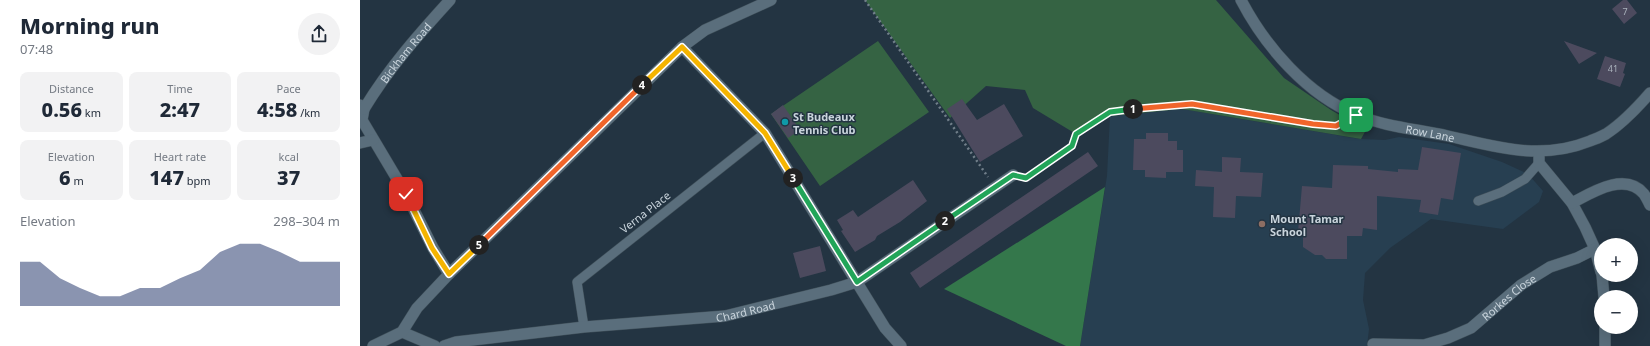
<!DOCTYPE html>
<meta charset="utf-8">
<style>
:root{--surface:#fff;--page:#f2f2f3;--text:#1f2937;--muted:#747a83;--accent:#5a6790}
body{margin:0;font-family:"Noto Sans",sans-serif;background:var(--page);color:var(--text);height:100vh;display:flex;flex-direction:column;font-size:15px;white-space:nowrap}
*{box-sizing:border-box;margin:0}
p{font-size:13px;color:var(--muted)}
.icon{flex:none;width:22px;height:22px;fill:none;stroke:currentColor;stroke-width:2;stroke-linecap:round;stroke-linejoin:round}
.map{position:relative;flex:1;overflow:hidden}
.sheet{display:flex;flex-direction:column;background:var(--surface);width:360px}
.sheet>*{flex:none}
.fabs{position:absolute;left:1234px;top:238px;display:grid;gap:8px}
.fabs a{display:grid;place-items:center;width:44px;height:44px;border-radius:50%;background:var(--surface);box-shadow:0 4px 16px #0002;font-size:20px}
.pin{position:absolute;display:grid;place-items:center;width:34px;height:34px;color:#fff;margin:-17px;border-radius:8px;box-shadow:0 2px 6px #0006}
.km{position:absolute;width:20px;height:20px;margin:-10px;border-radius:50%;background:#222;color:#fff;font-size:11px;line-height:20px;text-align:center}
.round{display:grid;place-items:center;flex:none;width:42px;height:42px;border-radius:21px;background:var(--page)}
.head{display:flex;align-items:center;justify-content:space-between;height:68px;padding:0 20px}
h1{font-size:22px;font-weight:800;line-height:30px}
.figures{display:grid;grid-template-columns:repeat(3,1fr);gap:6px;height:68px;padding:4px 20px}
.figures div{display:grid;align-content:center;border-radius:8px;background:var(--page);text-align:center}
.figures b{font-size:20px;font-weight:800}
.figures small{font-size:11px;font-weight:400}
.figures p{font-size:11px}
.chart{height:112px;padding:8px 20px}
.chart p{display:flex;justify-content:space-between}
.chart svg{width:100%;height:72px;margin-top:4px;fill:var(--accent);opacity:.7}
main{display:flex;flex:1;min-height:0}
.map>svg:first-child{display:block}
.built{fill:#273f51}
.green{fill:#356343}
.forest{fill:#34774b}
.building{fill:#4c4a5e}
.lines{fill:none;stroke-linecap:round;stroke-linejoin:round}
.service-casing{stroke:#40505a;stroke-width:10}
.minor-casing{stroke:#40505a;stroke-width:12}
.tertiary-casing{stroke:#40505a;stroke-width:12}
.path{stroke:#717f8a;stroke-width:2.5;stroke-dasharray:2 3;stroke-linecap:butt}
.service{stroke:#5a6e7c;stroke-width:9}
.minor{stroke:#5a6e7c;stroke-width:11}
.tertiary{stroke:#5a6e7c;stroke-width:11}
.split-1-casing{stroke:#fff;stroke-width:8}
.split-2-casing{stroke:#fff;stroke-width:8}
.split-3-casing{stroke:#fff;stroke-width:8}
.split-4-casing{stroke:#fff;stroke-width:8}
.split-5-casing{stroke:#fff;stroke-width:8}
.split-6-casing{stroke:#fff;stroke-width:8}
.split-1{stroke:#f0652b;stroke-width:5}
.split-2{stroke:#22a559;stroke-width:5}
.split-3{stroke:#22a559;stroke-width:5}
.split-4{stroke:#f5b400;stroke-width:5}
.split-5{stroke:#f0652b;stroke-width:5}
.split-6{stroke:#f5b400;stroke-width:5}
.culture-dot{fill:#0f9aa8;stroke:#233442;stroke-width:1.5}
.education-dot{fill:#8d6e63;stroke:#233442;stroke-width:1.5}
.labels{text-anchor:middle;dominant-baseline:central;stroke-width:3;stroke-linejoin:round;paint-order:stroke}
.number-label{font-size:9px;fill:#aab2bc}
.street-label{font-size:11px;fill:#c9d4dc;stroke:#233442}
.poi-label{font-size:11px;font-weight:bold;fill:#c9d4dc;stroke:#233442;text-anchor:start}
</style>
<main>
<section class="sheet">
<div class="head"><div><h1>Morning run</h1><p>07:48</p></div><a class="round"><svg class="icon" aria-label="share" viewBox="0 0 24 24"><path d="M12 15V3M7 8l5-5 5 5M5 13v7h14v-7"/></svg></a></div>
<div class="figures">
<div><p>Distance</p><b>0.56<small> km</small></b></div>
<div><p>Time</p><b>2:47</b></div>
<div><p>Pace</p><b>4:58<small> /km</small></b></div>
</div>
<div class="figures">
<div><p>Elevation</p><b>6<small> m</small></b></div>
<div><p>Heart rate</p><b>147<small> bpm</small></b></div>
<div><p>kcal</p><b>37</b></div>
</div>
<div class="chart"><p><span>Elevation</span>298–304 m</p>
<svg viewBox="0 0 160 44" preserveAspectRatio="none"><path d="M0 44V17L10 17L20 27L30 33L40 38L50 38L60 33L70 33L80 27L90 22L100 11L110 6L120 6L130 11L140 17L150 17L160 17V44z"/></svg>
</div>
</section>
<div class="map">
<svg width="1290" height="346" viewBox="0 0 1290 346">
<rect width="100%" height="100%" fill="#233442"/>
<!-- built -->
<path class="built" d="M 822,109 L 1000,139 L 1025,140 L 1039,137 L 1089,144 L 1142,162 L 1168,174 L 1183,191 L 1179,202 L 1143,229 L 1071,219 L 1030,248 L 1005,273 L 1003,300 L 1009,329 L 1007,346 L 720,346 L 747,176 L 750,116 Z"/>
<!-- green -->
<path class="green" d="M 505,0 L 856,0 L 924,78 L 971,110 L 1006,130 L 1001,139 L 822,109 L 750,116 L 716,134 L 673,108 L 665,90 L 626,86 L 590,118 Z
M 518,41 L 569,112 L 460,186 L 411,114 Z"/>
<!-- forest -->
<path class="forest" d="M 745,187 L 720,346 L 706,346 L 584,289 Z"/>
<!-- building -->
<path class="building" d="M 1263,0 L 1267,0 L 1277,13 L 1264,24 L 1252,9 Z
M 1204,41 L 1237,53 L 1219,64 Z
M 1245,56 L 1266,63 L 1263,73 L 1265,74 L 1260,87 L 1237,79 Z
M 602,99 L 617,120 L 644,104 L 663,136 L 620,162 L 587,109 Z
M 423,105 L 440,130 L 428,138 L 411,114 Z
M 786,133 L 808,133 L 808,141 L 817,141 L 817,150 L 823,150 L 823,172 L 806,172 L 806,178 L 785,177 L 785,170 L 773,170 L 774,139 L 786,139 Z
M 1062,147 L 1101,153 L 1093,200 L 1081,198 L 1078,215 L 1059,212 L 1061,200 L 1017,196 L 1017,230 L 1003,228 L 1002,236 L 987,236 L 987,259 L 966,259 L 962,255 L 955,255 L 943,247 L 943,233 L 938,232 L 942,186 L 972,188 L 973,165 L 1008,166 L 1008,169 L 1038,172 L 1038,169 L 1058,170 Z
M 728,152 L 738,166 L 560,288 L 550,273 Z
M 862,157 L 881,158 L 880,172 L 903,173 L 901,197 L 876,196 L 875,218 L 853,217 L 854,187 L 835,186 L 836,170 L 862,172 Z
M 553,180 L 567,201 L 540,222 L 517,236 L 515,240 L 495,252 L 481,231 L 483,230 L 477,220 L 493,210 L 498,217 Z
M 460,246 L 466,271 L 440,278 L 433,253 Z"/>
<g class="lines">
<defs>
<path id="service" d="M 1118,201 L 1142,192 L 1165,179 L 1179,163
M 224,327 L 217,282 L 405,133"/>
<g id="minor">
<path id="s1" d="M 881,0 C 905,46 947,95 997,115 C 1026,127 1057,129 1088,136 C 1137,147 1180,161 1230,141 C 1235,139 1241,137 1246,134 C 1263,123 1277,108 1290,93"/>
<path d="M 322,47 L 405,133 L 525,328 L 541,346"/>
<path d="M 0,105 L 4,109 L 2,120 L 46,194 L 73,248 L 89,274"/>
<path id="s2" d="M 4,109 C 28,69 59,34 90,0"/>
<path d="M 0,143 L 13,140"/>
<path d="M 1179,152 L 1179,163 L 1212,203 L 1225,227 L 1235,249 L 1241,272"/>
<path d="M 1212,203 C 1231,193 1265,171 1284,194 C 1286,197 1288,201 1290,205"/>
<path d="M 1242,275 L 1244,297"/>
<path d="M 42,332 L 75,346"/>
<path id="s3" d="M 1013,344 L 1064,345 L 1088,338 L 1111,328 L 1161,285 L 1190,267 L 1217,258 L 1235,249"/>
<path id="s4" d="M 84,346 L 96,342 L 224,327 L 365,316 L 471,290 L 497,282 L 653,175"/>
<path d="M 1245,346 L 1245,327"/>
</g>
<path id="tertiary" d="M 13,346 L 42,332 L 57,308 L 89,274 L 322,47 L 345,30 L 411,0"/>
</defs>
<!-- service casing -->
<use href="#service" class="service-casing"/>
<!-- minor casing -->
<use href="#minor" class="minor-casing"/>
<!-- tertiary casing -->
<use href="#tertiary" class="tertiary-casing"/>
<!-- path -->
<path class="path" d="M 505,0 L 628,177
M 665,177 L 712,146 L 716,134 L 750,112 L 832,104 L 953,125 L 976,126 L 982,122"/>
<!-- service -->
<use href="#service" class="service"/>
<!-- minor -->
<use href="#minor" class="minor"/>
<!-- tertiary -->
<use href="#tertiary" class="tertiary"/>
</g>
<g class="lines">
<defs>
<path id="split-1" d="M 773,109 L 832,104 L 953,124 L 976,126 L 996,115"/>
<path id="split-2" d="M 585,221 L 653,175 L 666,178 L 712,146 L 716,134 L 750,112 L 773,109"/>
<path id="split-3" d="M 433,178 L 497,282 L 585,221"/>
<path id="split-4" d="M 282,85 L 322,47 L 405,133 L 433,178"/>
<path id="split-5" d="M 119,245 L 282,85"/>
<path id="split-6" d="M 46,194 L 72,248 L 89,274 L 119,245"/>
</defs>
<!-- split-1 casing -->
<use href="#split-1" class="split-1-casing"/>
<!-- split-2 casing -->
<use href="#split-2" class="split-2-casing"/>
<!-- split-3 casing -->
<use href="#split-3" class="split-3-casing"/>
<!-- split-4 casing -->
<use href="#split-4" class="split-4-casing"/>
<!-- split-5 casing -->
<use href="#split-5" class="split-5-casing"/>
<!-- split-6 casing -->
<use href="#split-6" class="split-6-casing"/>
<!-- split-1 -->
<use href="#split-1" class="split-1"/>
<!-- split-2 -->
<use href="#split-2" class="split-2"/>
<!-- split-3 -->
<use href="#split-3" class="split-3"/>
<!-- split-4 -->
<use href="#split-4" class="split-4"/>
<!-- split-5 -->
<use href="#split-5" class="split-5"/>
<!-- split-6 -->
<use href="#split-6" class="split-6"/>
</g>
<!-- markers -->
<circle class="culture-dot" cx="425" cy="122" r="4"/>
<circle class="education-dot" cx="902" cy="224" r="4"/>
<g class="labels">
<!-- number labels -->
<g class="number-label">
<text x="1265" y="11">7</text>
<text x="1253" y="68">41</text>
</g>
<!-- street labels -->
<g class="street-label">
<text stroke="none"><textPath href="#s2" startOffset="70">Bickham Road</textPath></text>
<text stroke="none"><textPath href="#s1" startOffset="242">Row Lane</textPath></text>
<text transform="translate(285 212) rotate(-38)">Verna Place</text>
<text stroke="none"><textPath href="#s3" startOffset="150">Rorkes Close</textPath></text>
<text stroke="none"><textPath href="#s4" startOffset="304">Chard Road</textPath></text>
</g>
<!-- poi labels -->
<g class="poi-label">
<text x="433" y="116">St Budeaux<tspan x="433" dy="13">Tennis Club</tspan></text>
<text x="910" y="218">Mount Tamar<tspan x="910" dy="13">School</tspan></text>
</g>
</g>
</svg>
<div class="fabs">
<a>+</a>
<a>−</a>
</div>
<div class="pin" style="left:996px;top:115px;background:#1e9e55"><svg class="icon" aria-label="arrive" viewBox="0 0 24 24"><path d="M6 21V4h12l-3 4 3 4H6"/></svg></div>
<div class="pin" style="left:46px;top:194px;background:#d93025"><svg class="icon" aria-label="check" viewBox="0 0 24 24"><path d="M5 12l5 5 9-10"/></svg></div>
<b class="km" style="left:773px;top:109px">1</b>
<b class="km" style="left:585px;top:221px">2</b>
<b class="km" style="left:433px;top:178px">3</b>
<b class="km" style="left:282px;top:85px">4</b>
<b class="km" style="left:119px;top:245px">5</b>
</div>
</main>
